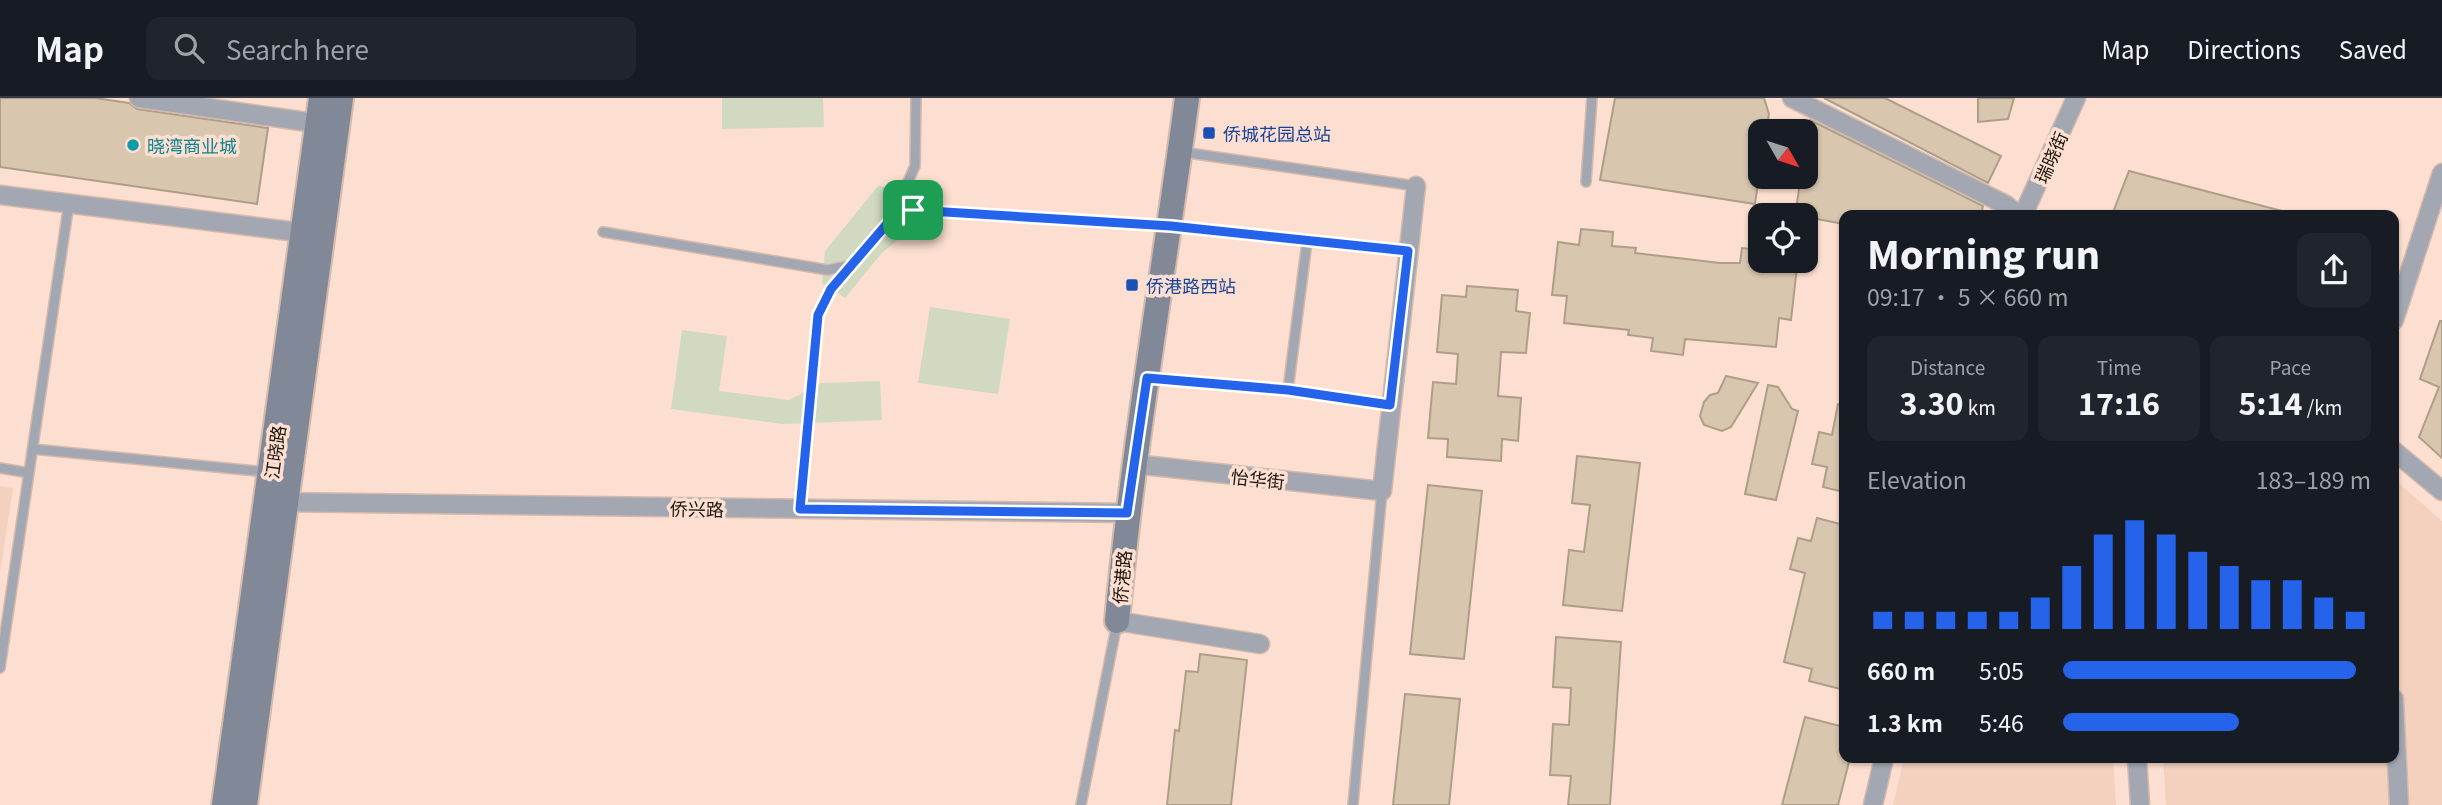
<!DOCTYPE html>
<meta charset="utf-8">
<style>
:root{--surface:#171b24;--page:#20242c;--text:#f1f3f6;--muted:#9ea1a6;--line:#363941;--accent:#2563eb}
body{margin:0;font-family:Georgia,"Noto Sans SC",serif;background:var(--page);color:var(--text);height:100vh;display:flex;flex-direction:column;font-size:26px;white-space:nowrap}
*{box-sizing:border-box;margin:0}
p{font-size:23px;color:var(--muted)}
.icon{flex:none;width:38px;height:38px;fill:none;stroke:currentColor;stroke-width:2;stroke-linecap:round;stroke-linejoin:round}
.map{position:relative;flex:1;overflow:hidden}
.panel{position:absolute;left:1839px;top:112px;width:560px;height:553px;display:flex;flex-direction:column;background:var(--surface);border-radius:14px;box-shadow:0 2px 5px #0004}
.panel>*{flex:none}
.needle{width:46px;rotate:129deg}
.buttons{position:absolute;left:1748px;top:21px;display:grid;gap:14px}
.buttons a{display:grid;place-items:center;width:70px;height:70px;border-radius:14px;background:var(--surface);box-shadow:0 2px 5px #0004;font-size:35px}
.pin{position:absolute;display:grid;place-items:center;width:60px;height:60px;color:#fff;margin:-30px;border-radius:14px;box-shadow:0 4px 10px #0006}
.round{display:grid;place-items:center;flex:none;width:74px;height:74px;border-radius:14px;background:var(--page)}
.headline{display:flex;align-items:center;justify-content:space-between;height:119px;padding:0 28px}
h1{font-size:38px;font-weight:800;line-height:52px}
.stats{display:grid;grid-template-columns:repeat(3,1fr);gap:10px;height:119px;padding:7px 28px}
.stats div{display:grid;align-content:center;border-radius:14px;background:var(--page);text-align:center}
.stats b{font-size:30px;font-weight:800}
.stats small{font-size:19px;font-weight:400}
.stats p{font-size:19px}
.chart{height:196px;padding:14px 28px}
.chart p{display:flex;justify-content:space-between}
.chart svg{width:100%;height:126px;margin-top:7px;stroke:var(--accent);stroke-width:6}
ul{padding:0 28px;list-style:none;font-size:23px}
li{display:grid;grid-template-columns:112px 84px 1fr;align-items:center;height:52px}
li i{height:18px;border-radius:9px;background:var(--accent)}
header{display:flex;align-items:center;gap:42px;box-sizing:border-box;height:98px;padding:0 35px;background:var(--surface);border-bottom:2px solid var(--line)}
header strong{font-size:33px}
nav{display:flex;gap:38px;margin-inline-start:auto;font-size:24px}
.search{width:490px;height:63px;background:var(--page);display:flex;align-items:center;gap:18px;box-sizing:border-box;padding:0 24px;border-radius:14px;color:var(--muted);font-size:26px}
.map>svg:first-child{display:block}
.built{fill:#f4d1be}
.green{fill:#d1dac1}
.building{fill:#d8c6af;stroke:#af9e87;stroke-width:2}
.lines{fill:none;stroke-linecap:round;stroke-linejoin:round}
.lane-casing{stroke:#d4baad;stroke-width:12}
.street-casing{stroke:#d4baad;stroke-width:21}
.secondary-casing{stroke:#d4baad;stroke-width:28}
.lane{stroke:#a2a7b2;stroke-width:9}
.street{stroke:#a2a7b2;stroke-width:18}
.secondary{stroke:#818999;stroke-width:24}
.route-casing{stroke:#fff;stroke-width:14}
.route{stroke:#2563eb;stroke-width:9}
.transit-dot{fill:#1a4fb4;stroke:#fcdfd0;stroke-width:2.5}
.culture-dot{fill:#0f9aa8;stroke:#fcdfd0;stroke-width:2.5}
.labels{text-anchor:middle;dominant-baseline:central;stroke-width:7;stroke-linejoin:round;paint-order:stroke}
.transit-label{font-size:18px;fill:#164399;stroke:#fcdfd0;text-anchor:start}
.culture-label{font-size:18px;fill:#0d838f;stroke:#fcdfd0;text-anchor:start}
.street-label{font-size:18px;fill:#1d140e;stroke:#fcdfd0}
</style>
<header>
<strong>Map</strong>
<div class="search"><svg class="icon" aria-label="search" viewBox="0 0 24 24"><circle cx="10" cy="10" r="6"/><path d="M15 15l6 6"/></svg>Search here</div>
<nav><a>Map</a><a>Directions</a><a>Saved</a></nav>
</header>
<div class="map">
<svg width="2442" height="707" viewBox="0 0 2442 707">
<rect width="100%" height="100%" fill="#fcdfd0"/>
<!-- built -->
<path class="built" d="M 2394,381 L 2442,423 L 2442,707 L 2166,707 L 2163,660 L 2394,660 Z
M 0,388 L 13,390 L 0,475 Z
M 1904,660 L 2113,660 L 2116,707 L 1893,707 Z"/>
<!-- green -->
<path class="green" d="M 722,0 L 823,0 L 824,29 L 722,31 Z
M 878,88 L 920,95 L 916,126 L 881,156 L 845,200 L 822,185 L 825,153 Z
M 930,209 L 1010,221 L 998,296 L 918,285 Z
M 682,232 L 727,238 L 719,293 L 789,302 L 821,285 L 880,283 L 882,322 L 783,326 L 671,311 Z"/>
<!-- building -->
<path class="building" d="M 0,0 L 95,0 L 129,5 L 137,11 L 268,30 L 257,106 L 0,69 Z
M 1615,0 L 1764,0 L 1769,16 L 1766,33 L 1760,33 L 1760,70 L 1755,106 L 1600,82 Z
M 1824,0 L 1885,0 L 2001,58 L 1988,85 Z
M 1978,0 L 2014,0 L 2008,21 L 1978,24 Z
M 1810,22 L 1983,108 L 1981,117 L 1844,117 L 1844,126 L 1795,117 L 1801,79 L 1806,79 L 1806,49 Z
M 2129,73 L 2282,113 L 2281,117 L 2112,117 Z
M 1581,131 L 1613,134 L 1612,148 L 1636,150 L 1635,155 L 1720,165 L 1740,165 L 1742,150 L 1760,152 L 1760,163 L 1773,163 L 1773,166 L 1797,169 L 1791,222 L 1779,220 L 1776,249 L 1685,241 L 1683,257 L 1651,253 L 1653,240 L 1628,237 L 1629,232 L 1564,225 L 1567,198 L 1552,197 L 1558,144 L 1579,147 Z
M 1467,188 L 1518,192 L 1516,213 L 1530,215 L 1526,255 L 1501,254 L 1498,298 L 1521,300 L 1518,343 L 1502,341 L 1501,363 L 1447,359 L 1448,341 L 1428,340 L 1433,284 L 1456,286 L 1458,256 L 1437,254 L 1442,197 L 1466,199 Z
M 2440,223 L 2442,223 L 2442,360 L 2419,339 L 2439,289 L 2420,281 Z
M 1726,278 L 1758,285 L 1731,329 L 1722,333 L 1704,327 L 1700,318 L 1704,304 L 1710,297 L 1718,295 Z
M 1768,287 L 1778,289 L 1792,311 L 1798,313 L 1776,402 L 1745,396 Z
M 1838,306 L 1844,306 L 1844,394 L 1823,389 L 1827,369 L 1812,366 L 1819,334 L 1832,337 Z
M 1577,358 L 1640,365 L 1622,513 L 1563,507 L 1569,452 L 1584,454 L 1590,407 L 1572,405 Z
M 1428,387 L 1482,393 L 1464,561 L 1410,556 Z
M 1817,420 L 1844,427 L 1844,592 L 1809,583 L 1812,571 L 1784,564 L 1805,475 L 1790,471 L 1798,440 L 1811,443 Z
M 1556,539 L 1621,544 L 1610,707 L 1568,707 L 1571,678 L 1550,677 L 1553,626 L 1569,627 L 1571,590 L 1553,589 Z
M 1200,556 L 1247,562 L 1231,707 L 1167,707 L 1175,632 L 1179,633 L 1186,573 L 1198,574 Z
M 1405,596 L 1460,601 L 1449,707 L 1393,707 Z
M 1805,619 L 1844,629 L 1844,660 L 1850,660 L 1838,707 L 1782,707 Z"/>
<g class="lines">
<defs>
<path id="lane" d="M 1182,54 L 1416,88
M 1586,84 L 1592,0
M 892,120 L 915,68 L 916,0
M 603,134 L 828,172 L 851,167
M 1148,280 L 1288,292 L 1389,307
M 1288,292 L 1307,144
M 33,351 L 266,374
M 0,370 L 29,375
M 800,411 L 818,217 L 831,191 L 892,120 L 913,112 L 1171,128 L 1408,153
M 0,570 L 69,105
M 1081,707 L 1117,525
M 1353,707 L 1382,393"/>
<path id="street" d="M 139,0 L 329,27
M 1792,0 L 2006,107 L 2018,117
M 0,97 L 313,136
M 2023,117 L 2076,0
M 2394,222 L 2442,75
M 2394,353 L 2442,393
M 1134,366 L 1382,393 L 1416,88
M 277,404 L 1127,415
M 1117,523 L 1260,546
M 2394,601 L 2399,707
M 2137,660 L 2140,707
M 1873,707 L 1884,660"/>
<path id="secondary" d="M 1117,523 C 1133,348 1164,174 1187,0
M 224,707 L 321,0
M 245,707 L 341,0"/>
</defs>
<!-- lane casing -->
<use href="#lane" class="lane-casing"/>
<!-- street casing -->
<use href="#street" class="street-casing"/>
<!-- secondary casing -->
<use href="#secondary" class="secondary-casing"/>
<!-- lane -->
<use href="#lane" class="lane"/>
<!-- street -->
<use href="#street" class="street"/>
<!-- secondary -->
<use href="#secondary" class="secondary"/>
</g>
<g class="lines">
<defs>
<path id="route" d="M 913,112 L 1171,128 L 1408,153 L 1390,307 L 1288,292 L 1147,280 L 1127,415 L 800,411 L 818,217 L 831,191 L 892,120 Z"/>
</defs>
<!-- route casing -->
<use href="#route" class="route-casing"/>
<!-- route -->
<use href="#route" class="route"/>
</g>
<!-- markers -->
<g class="transit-dot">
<rect x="1202" y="28" width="14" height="14" rx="3.5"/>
<rect x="1125" y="180" width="14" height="14" rx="3.5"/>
</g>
<circle class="culture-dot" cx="133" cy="47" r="7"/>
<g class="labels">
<!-- transit labels -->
<g class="transit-label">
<text x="1223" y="35">侨城花园总站</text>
<text x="1146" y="187">侨港路西站</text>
</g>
<!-- culture labels -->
<g class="culture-label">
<text x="147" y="47">晓湾商业城</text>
</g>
<!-- street labels -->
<g class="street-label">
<text transform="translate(2050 59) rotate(-66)">瑞晓街</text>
<text transform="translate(274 354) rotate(-82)">江晓路</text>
<text transform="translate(1258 380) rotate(6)">怡华街</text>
<text transform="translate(697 410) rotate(1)">侨兴路</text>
<text transform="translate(1121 479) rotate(-85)">侨港路</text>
</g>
</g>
</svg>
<div class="buttons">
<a><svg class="needle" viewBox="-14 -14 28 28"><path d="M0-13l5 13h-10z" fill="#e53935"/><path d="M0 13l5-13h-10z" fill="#9ea1a6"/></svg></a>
<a><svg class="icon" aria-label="locate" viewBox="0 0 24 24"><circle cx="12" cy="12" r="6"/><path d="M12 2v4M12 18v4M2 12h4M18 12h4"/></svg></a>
</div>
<div class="pin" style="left:913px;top:112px;background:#1e9e55"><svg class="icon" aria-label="arrive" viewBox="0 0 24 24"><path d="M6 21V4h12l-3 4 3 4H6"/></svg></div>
<section class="panel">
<div class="headline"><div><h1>Morning run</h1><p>09:17 · 5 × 660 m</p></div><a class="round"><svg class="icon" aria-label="share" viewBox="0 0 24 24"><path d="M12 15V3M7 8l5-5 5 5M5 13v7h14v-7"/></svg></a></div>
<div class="stats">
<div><p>Distance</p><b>3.30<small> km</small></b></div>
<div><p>Time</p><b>17:16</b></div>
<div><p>Pace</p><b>5:14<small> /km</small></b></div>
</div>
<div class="chart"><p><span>Elevation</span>183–189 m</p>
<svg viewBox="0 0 160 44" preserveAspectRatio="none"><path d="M5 44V38M15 44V38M25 44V38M35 44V38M45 44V38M55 44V33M65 44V22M75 44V11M85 44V6M95 44V11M105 44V17M115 44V22M125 44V27M135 44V27M145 44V33M155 44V38"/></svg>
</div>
<ul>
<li><b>660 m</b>5:05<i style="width:95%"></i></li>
<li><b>1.3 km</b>5:46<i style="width:57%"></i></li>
</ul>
</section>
</div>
